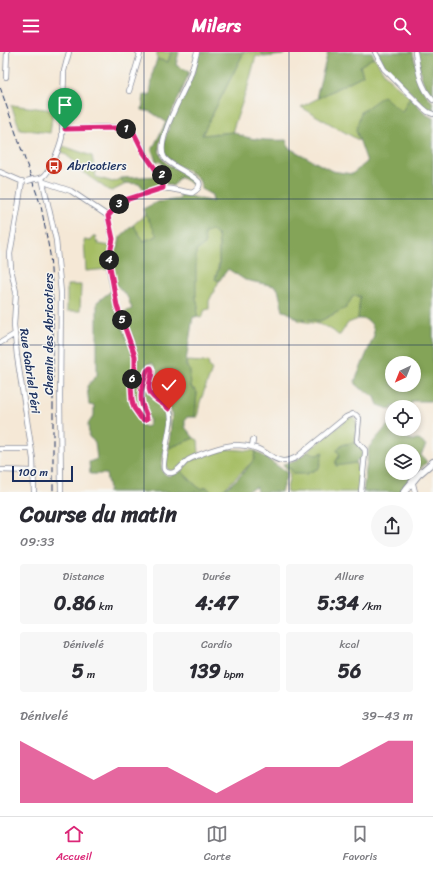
<!DOCTYPE html>
<html lang="fr">
<meta charset="utf-8">
<style>
:root{--surface:#fff;--page:#f7f7f7;--text:#2b2b33;--muted:#7c7c81;--line:#e1e1e2;--accent:#db2777}
body{margin:0;font-family:Sriracha,sans-serif;background:var(--page);color:var(--text);height:100vh;display:flex;flex-direction:column;font-size:15px;white-space:nowrap}
*{box-sizing:border-box;margin:0}
p{font-size:13px;color:var(--muted)}
.icon{flex:none;width:22px;height:22px;fill:none;stroke:currentColor;stroke-width:2;stroke-linecap:round;stroke-linejoin:round}
.map{position:relative;height:440px;overflow:hidden}
.sheet{display:flex;flex-direction:column;background:var(--surface);flex:1}
.sheet>*{flex:none}
.needle{width:26px;rotate:223deg}
.fabs{position:absolute;left:385px;top:304px;display:grid;gap:8px}
.fabs a{display:grid;place-items:center;width:36px;height:36px;border-radius:50%;background:var(--surface);box-shadow:0 2px 6px #0003;font-size:20px}
.scale{position:absolute;left:12px;bottom:10px;width:61px;box-sizing:border-box;padding-left:4px;border:2px solid #1b2f5e;border-top:0;font-size:11px;line-height:14px;white-space:nowrap;color:#1b2f5e;-webkit-text-stroke:3px #f6f6f2;paint-order:stroke}
.pin{position:absolute;display:grid;place-items:center;width:34px;height:34px;color:#fff;margin:-41px -17px;border-radius:50% 50% 50% 0;rotate:-45deg;box-shadow:0 0 4px #0007}
.pin .icon{rotate:45deg}
.km{position:absolute;width:20px;height:20px;margin:-10px;border-radius:50%;background:#222;color:#fff;font-size:11px;line-height:20px;text-align:center}
.round{display:grid;place-items:center;flex:none;width:42px;height:42px;border-radius:21px;background:var(--page)}
.head{display:flex;align-items:center;justify-content:space-between;height:68px;padding:0 20px}
h1{font-size:22px;font-weight:700;line-height:30px}
.metrics{display:grid;grid-template-columns:repeat(3,1fr);gap:6px;height:68px;padding:4px 20px}
.metrics div{display:grid;align-content:center;border-radius:4px;background:var(--page);text-align:center}
.metrics b{font-size:20px;font-weight:700}
.metrics small{font-size:11px;font-weight:400}
.metrics p{font-size:11px}
.chart{height:112px;padding:8px 20px}
.chart p{display:flex;justify-content:space-between}
.chart svg{width:100%;height:72px;margin-top:4px;fill:var(--accent);opacity:.7}
header{display:flex;justify-content:space-between;align-items:center;height:52px;padding:0 20px;background:var(--accent);color:#fff;font-size:18px;font-weight:700}
.menu{display:flex;justify-content:space-around;align-items:center;height:56px;border-top:1px solid var(--line);background:var(--surface);font-size:11px;color:var(--muted)}
.menu a{display:grid;justify-items:center;gap:2px}
.menu .current{color:var(--accent)}
.map>svg:first-child{display:block}
.green{fill:#a5bd63;stroke:#607660}
.forest{fill:#84a459;stroke:#506a5c;fill-rule:evenodd}
.lines{fill:none;stroke-linecap:round;stroke-linejoin:round}
.street-casing{stroke:#888c9a;stroke-width:6}
.secondary-casing{stroke:#888c9a;stroke-width:8}
.street{stroke:#fff;stroke-width:4.5}
.secondary{stroke:#fff;stroke-width:6}
.rail{stroke:#1b2f5e;stroke-width:1;stroke-dasharray:6 3;stroke-linecap:butt}
.street-bridge-casing{stroke:#888c9a;stroke-width:6;stroke-linecap:butt}
.street-bridge{stroke:#fff;stroke-width:4.5}
.route-casing{stroke:#fff;stroke-width:8}
.route{stroke:#db2777;stroke-width:5}
.grid{fill:none;stroke:#1b2f5e;stroke-width:1;stroke-opacity:0.55}
.labels{text-anchor:middle;dominant-baseline:central;stroke-width:3;stroke-linejoin:round;paint-order:stroke}
.poi-label{font-size:12px;fill:#1b2f5e;stroke:#f6f6f2;text-anchor:start}
.street-label{font-size:12px;fill:#1b2f5e;stroke:#f6f6f2}
</style>
<header><svg class="icon" aria-label="menu" viewBox="0 0 24 24"><path d="M4 6h16M4 12h16M4 18h16"/></svg>Milers<svg class="icon" aria-label="search" viewBox="0 0 24 24"><circle cx="10" cy="10" r="6"/><path d="M15 15l6 6"/></svg></header>
<div class="map">
<svg width="433" height="440" viewBox="0 0 433 440">
<rect width="100%" height="100%" fill="#f6f6f2"/>
<filter id="ink" filterUnits="userSpaceOnUse"><feTurbulence type="fractalNoise" baseFrequency=".025" numOctaves="2"/><feDisplacementMap in="SourceGraphic" scale="8" xChannelSelector="R" yChannelSelector="G"/><feConvolveMatrix kernelMatrix="1 2 1 2 8 2 1 2 1" color-interpolation-filters="sRGB"/></filter>
<filter id="wash" filterUnits="userSpaceOnUse"><feTurbulence type="fractalNoise" baseFrequency=".012" numOctaves="4" result="noise"/><feDisplacementMap in="SourceGraphic" scale="16" xChannelSelector="R" yChannelSelector="G"/><feGaussianBlur stdDeviation="0.9" result="paint"/><feColorMatrix in="noise" values="0 0 0 0 0 0 0 0 0 0 0 0 0 0 0 0 0 1.4 0 .05"/><feComposite in="paint" operator="in"/></filter>
<g filter="url(#wash)">
<rect width="100%" height="100%" fill="#f5e8d6"/>
<!-- green -->
<path class="green" d="M 157,0 L 171,0 L 168,10 L 157,7 Z
M 244,0 L 264,0 L 261,1 L 264,5 L 256,4 L 248,34 L 233,77 L 234,80 L 202,83 Z
M 374,5 L 387,25 L 410,45 L 402,60 L 356,78 L 360,89 L 301,55 L 363,23 L 360,14 Z
M 11,53 L 53,58 L 50,81 L 20,77 Z
M 63,94 L 92,104 L 96,125 L 113,130 L 121,126 L 123,131 L 126,132 L 112,139 L 108,138 L 80,118 L 76,111 L 61,99 Z
M 157,153 L 214,159 C 218,182 223,205 215,227 L 219,229 L 209,249 L 209,257 L 205,258 L 201,266 L 197,265 L 198,254 L 196,247 L 157,184 L 144,189 L 133,173 Z
M 93,184 L 97,185 L 95,189 L 98,190 L 98,192 L 110,194 L 107,209 L 108,217 L 86,219 L 84,188 L 91,189 Z
M 67,233 L 81,233 L 80,259 L 67,259 Z
M 353,244 L 360,244 L 358,267 L 348,271 L 340,283 L 338,283 C 327,272 314,271 299,269 L 296,266 L 320,269 L 345,256 Z
M 186,309 L 204,310 L 208,309 L 209,314 L 212,318 L 200,350 L 197,366 L 195,365 L 197,340 L 191,335 Z
M 354,365 C 360,372 353,382 356,390 L 341,393 L 337,398 L 340,403 L 336,409 L 336,413 L 356,411 L 358,419 L 361,424 L 359,440 L 286,440 L 290,423 L 285,415 L 306,422 L 319,416 L 320,401 L 317,404 L 308,399 L 349,366 Z
M 194,386 L 198,388 L 199,402 L 173,419 L 168,418 L 166,413 L 169,396 Z
M 227,397 L 256,399 L 254,404 L 255,406 L 251,411 L 222,439 L 211,440 L 207,436 L 200,437 L 181,419 L 188,411 L 191,408 Z"/>
<!-- forest -->
<path class="forest" d="M 171,0 L 179,0 L 176,13 L 189,20 C 183,40 171,59 164,80 C 162,85 159,91 159,97 C 160,103 162,107 166,111 C 174,118 193,120 196,131 L 194,133 L 180,125 L 173,134 L 166,132 L 165,122 L 167,119 L 161,110 L 156,109 L 152,98 L 166,70 L 151,60 L 142,58 L 144,43 L 150,43 L 153,20 L 157,7 L 168,10 Z
M 200,0 L 244,0 L 202,83 L 234,80 C 245,88 272,89 286,88 L 289,96 L 332,119 L 352,122 L 367,110 L 356,78 L 361,60 L 383,44 L 402,60 L 410,45 L 427,63 L 433,66 L 433,349 L 412,349 L 410,355 L 392,355 L 392,358 L 378,353 L 375,345 L 357,334 L 355,329 L 374,284 C 374,273 370,266 358,267 L 360,244 L 353,244 L 346,256 L 320,269 L 296,266 L 287,260 L 283,259 L 278,237 L 274,234 L 245,228 L 228,217 L 219,229 L 215,227 L 219,215 L 219,193 L 218,184 L 211,178 L 204,181 L 205,193 L 196,199 L 196,247 L 198,254 L 197,265 L 193,265 L 186,309 L 186,314 L 190,319 L 191,335 L 197,340 L 195,365 L 187,365 L 185,368 L 185,375 L 194,386 L 169,396 L 172,361 L 168,354 L 154,344 L 150,336 L 155,315 L 152,311 L 147,312 C 144,322 136,345 139,355 C 140,358 143,361 145,363 L 144,365 L 143,365 C 133,352 132,339 135,324 C 136,317 138,312 137,305 C 134,290 126,275 121,261 L 132,257 L 128,246 L 116,232 L 111,208 L 113,197 L 118,196 L 120,185 L 133,173 L 144,189 L 157,184 L 143,157 L 157,150 L 180,147 L 181,142 L 213,150 L 212,143 L 201,137 C 203,117 168,118 164,97 C 162,81 188,37 194,21 C 196,14 198,7 200,0 ZM 392,311 L 414,311 L 414,333 L 392,333 Z
M 264,0 L 287,0 L 283,3 L 264,5 L 261,1 Z
M 328,0 L 372,0 L 374,5 L 360,14 L 363,23 L 318,46 L 317,42 Z
M 377,0 L 413,0 L 420,34 L 433,51 L 433,60 L 425,55 L 384,14 Z
M 417,0 L 433,0 L 433,46 C 421,34 419,16 417,0 Z
M 160,124 L 162,127 L 159,134 L 144,138 L 140,132 L 123,131 L 121,126 Z
M 111,239 L 117,262 L 133,303 C 134,313 131,323 129,334 C 127,350 135,361 143,374 L 146,375 L 149,373 L 150,369 L 143,350 L 143,337 L 146,336 C 152,349 164,351 169,363 L 162,412 C 161,418 163,422 169,424 L 181,419 L 200,437 L 207,435 L 211,440 L 107,440 L 109,438 L 106,422 L 90,422 L 89,410 L 97,407 L 95,390 L 89,385 L 88,372 L 94,363 L 94,354 L 89,353 L 87,334 L 97,323 L 97,250 Z
M 392,368 L 392,377 L 401,377 L 399,384 L 413,388 L 419,388 L 426,393 L 421,403 L 427,410 L 411,425 L 400,440 L 363,440 L 369,395 ZM 392,399 L 414,399 L 414,421 L 392,421 Z
M 356,390 L 364,400 L 365,406 L 357,408 L 356,411 L 336,414 L 336,409 L 340,403 L 337,398 L 341,393 Z
M 256,399 L 286,420 L 287,422 L 281,440 L 257,440 L 256,435 L 244,440 L 239,438 L 236,440 L 217,440 C 230,437 247,417 255,406 L 254,404 Z
M 308,399 L 317,403 L 323,400 L 319,416 L 306,422 L 293,422 L 291,417 L 285,415 L 283,412 L 295,409 Z"/>
</g>
<g filter="url(#ink)">
<g class="lines">
<defs>
<path id="street" d="M 375,0 L 384,17 L 423,56 L 428,60 L 433,62
M 415,0 C 418,18 420,35 433,48
M 6,25 L 7,0
M 129,39 L 140,2 L 138,0
M 62,77 C 80,78 119,71 133,79 L 145,101 L 156,118 L 160,120 L 163,124 L 163,136
M 0,120 L 23,130
M 42,126 L 56,188 L 61,241 L 60,344 L 61,440
M 34,127 C 37,127 41,126 43,125 C 51,119 60,94 62,85 L 64,19 L 69,0
M 22,129 L 18,156 L 10,202 L 11,217 L 16,240 L 14,273 L 17,304 L 33,407 L 34,440
M 44,130 L 71,139 L 108,164 L 122,149 L 160,136 L 171,137 L 192,141 C 197,138 201,135 199,130 C 190,120 169,114 164,105 C 156,88 181,46 188,29 C 192,20 194,10 197,0
M 108,164 C 108,172 113,180 112,188 C 112,194 110,200 109,206 C 108,219 114,241 117,254 C 122,269 134,292 135,306 C 137,325 121,353 144,368 L 147,367 C 147,362 143,357 142,352 C 139,341 144,329 147,319 L 150,315 L 151,315 C 155,322 147,331 149,338 C 153,351 171,351 171,366 C 170,376 162,412 164,417 C 165,420 168,421 171,421 C 179,420 182,412 188,408 C 199,402 222,394 234,393 C 241,393 249,394 255,396 C 272,401 277,416 297,405 L 346,365 L 353,362 L 356,363 L 359,366 L 357,389 L 365,398 L 365,401 L 361,440
M 0,291 L 15,282
M 252,395 L 253,388
M 0,397 L 31,397
M 0,418 L 33,419
M 411,431 L 413,432 L 415,440"/>
<path id="secondary" d="M 404,440 L 418,423 L 433,410"/>
</defs>
<!-- street casing -->
<use href="#street" class="street-casing"/>
<!-- secondary casing -->
<use href="#secondary" class="secondary-casing"/>
<!-- street -->
<use href="#street" class="street"/>
<!-- secondary -->
<use href="#secondary" class="secondary"/>
<!-- rail -->
<path class="rail" d="M 0,35 L 41,154 L 50,202 L 53,250 L 53,440"/>
<defs>
<path id="street-bridge" d="M 27,129 L 34,127"/>
</defs>
<!-- street-bridge casing -->
<use href="#street-bridge" class="street-bridge-casing"/>
<!-- street-bridge -->
<use href="#street-bridge" class="street-bridge"/>
</g>
</g>
<g class="lines" filter="url(#ink)">
<defs>
<path id="route" d="M 65,77 L 114,76 L 131,77 L 133,79 L 144,101 L 156,118 L 160,120 L 163,124 L 163,136 L 122,149 L 108,164 L 113,187 L 109,206 L 110,215 L 117,254 L 135,304 L 135,315 L 131,332 L 132,349 L 134,356 L 141,366 L 144,368 L 147,367 C 147,362 143,357 142,352 C 139,341 144,329 147,319 L 150,316 L 151,316 C 155,323 146,331 150,340 C 153,348 164,351 169,357"/>
</defs>
<!-- route casing -->
<use href="#route" class="route-casing"/>
<!-- route -->
<use href="#route" class="route"/>
</g>
<!-- grid -->
<path class="grid" d="M 144,0 L 144,440M 289,0 L 289,440M 0,147 L 433,147M 0,293 L 433,293"/>
<!-- icons -->
<defs>
<symbol id="bus-disc" viewBox="-11 -11 22 22"><circle r="9.5" fill="#c8321e" stroke="#f6f6f2"/><path d="M-5-6H5V4H4V6H2V4H-2V6H-4V4H-5ZM-3.5-4V0h7V-4ZM-3.5 1.2v1.5H-2V1.2ZM2 1.2v1.5H3.5V1.2Z" fill="#fff"/></symbol>
</defs>
<g fill-rule="evenodd">
<use href="#bus-disc" x="44" y="104" width="20" height="20"/>
</g>
<g class="labels">
<!-- poi labels -->
<g class="poi-label">
<text x="67" y="114">Abricotiers</text>
</g>
<!-- street labels -->
<g class="street-label">
<text transform="translate(49 282) rotate(-90)">Chemin des Abricotiers</text>
<text transform="translate(30 319) rotate(82)">Rue Gabriel Péri</text>
</g>
</g>
</svg>
<div class="fabs">
<a><svg class="needle" viewBox="-14 -14 28 28"><path d="M0-13l5 13h-10z" fill="#e53935"/><path d="M0 13l5-13h-10z" fill="#7c7c81"/></svg></a>
<a><svg class="icon" aria-label="locate" viewBox="0 0 24 24"><circle cx="12" cy="12" r="6"/><path d="M12 2v4M12 18v4M2 12h4M18 12h4"/></svg></a>
<a><svg class="icon" aria-label="layers" viewBox="0 0 24 24"><path d="M12 4l9 5-9 5-9-5zM3 14l9 5 9-5"/></svg></a>
</div>
<div class="scale">100 m</div>
<div class="pin" style="left:65px;top:77px;background:#1e9e55"><svg class="icon" aria-label="arrive" viewBox="0 0 24 24"><path d="M6 21V4h12l-3 4 3 4H6"/></svg></div>
<div class="pin" style="left:169px;top:357px;background:#d93025"><svg class="icon" aria-label="check" viewBox="0 0 24 24"><path d="M5 12l5 5 9-10"/></svg></div>
<b class="km" style="left:126px;top:77px">1</b>
<b class="km" style="left:162px;top:123px">2</b>
<b class="km" style="left:119px;top:152px">3</b>
<b class="km" style="left:109px;top:208px">4</b>
<b class="km" style="left:122px;top:268px">5</b>
<b class="km" style="left:132px;top:327px">6</b>
</div>
<section class="sheet">
<div class="head"><div><h1>Course du matin</h1><p>09:33</p></div><a class="round"><svg class="icon" aria-label="share" viewBox="0 0 24 24"><path d="M12 15V3M7 8l5-5 5 5M5 13v7h14v-7"/></svg></a></div>
<div class="metrics">
<div><p>Distance</p><b>0.86<small> km</small></b></div>
<div><p>Durée</p><b>4:47</b></div>
<div><p>Allure</p><b>5:34<small> /km</small></b></div>
</div>
<div class="metrics">
<div><p>Dénivelé</p><b>5<small> m</small></b></div>
<div><p>Cardio</p><b>139<small> bpm</small></b></div>
<div><p>kcal</p><b>56</b></div>
</div>
<div class="chart"><p><span>Dénivelé</span>39–43 m</p>
<svg viewBox="0 0 160 44" preserveAspectRatio="none"><path d="M0 44V6L10 14L20 22L30 30L40 22L50 22L60 22L70 30L80 38L90 30L100 22L110 22L120 22L130 22L140 14L150 6L160 6V44z"/></svg>
</div>
</section>
<nav class="menu">
<a class="current"><svg class="icon" aria-label="home" viewBox="0 0 24 24"><path d="M3 11l9-7 9 7M6 9v11h12V9"/></svg>Accueil</a>
<a><svg class="icon" aria-label="map" viewBox="0 0 24 24"><path d="M3 6l6-2 6 2 6-2v14l-6 2-6-2-6 2zM9 4v14M15 6v14"/></svg>Carte</a>
<a><svg class="icon" aria-label="saved" viewBox="0 0 24 24"><path d="M7 4h10v16l-5-4-5 4z"/></svg>Favoris</a>
</nav>
